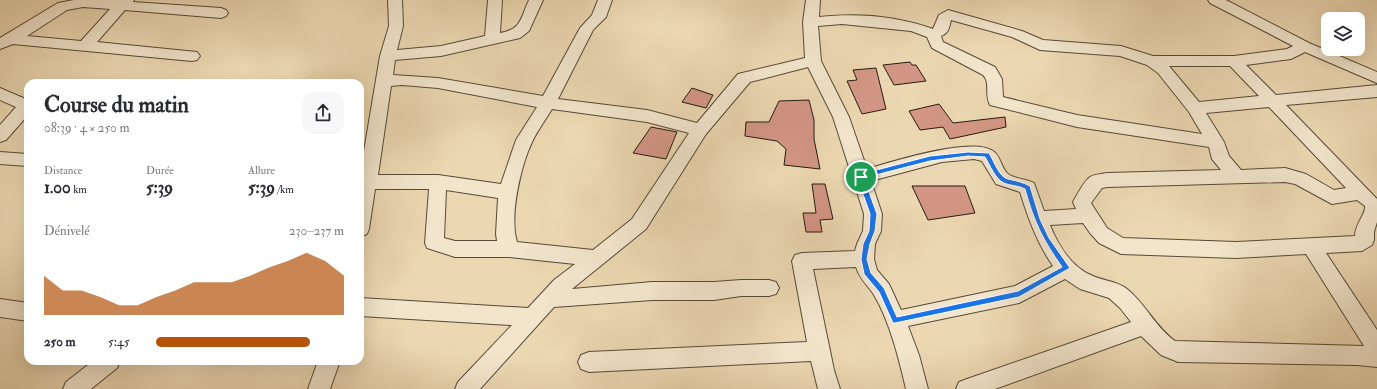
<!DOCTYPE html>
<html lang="fr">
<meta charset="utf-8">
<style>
:root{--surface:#fff;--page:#f7f7f7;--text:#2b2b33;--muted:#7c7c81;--accent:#b45309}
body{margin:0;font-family:"IM FELL Double Pica",serif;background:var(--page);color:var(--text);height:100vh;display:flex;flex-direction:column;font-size:15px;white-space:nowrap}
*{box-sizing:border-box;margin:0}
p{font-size:13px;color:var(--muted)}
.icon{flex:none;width:22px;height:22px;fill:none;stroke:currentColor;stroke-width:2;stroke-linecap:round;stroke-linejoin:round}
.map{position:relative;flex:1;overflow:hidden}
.side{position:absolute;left:24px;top:79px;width:340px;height:286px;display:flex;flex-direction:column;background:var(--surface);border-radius:12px;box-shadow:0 4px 16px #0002}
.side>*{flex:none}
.fabs{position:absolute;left:1321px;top:12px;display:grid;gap:8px}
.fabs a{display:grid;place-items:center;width:44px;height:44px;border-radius:8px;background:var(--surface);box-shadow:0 4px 16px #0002;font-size:20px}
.pin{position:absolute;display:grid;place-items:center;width:34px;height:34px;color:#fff;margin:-17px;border:2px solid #fff;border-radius:50%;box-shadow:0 1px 4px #0007}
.round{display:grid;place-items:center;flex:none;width:42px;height:42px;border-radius:12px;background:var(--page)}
.overview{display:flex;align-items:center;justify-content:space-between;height:68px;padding:0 20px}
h1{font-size:22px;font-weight:700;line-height:30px}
.stats{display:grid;grid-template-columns:repeat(3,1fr);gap:6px;height:68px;padding:4px 20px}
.stats div{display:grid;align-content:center}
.stats b{font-size:17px;font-weight:700}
.stats small{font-size:11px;font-weight:400}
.stats p{font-size:11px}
.chart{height:112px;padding:8px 20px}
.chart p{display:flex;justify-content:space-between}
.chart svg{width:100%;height:72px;margin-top:4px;fill:var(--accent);opacity:.7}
ul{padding:0 20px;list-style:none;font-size:13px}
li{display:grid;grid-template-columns:64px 48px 1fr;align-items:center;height:30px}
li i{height:10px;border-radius:5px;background:var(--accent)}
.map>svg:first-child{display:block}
.building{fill:#d39685;stroke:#251b10}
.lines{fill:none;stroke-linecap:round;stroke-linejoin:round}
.minor-casing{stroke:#564a38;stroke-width:2}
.minor{fill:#f2e5cc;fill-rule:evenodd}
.route{fill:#1a73e8;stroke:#fff;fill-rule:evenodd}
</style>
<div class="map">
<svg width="1377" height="389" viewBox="0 0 1377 389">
<rect width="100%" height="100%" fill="#ebd7b1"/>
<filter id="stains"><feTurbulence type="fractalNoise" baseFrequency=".005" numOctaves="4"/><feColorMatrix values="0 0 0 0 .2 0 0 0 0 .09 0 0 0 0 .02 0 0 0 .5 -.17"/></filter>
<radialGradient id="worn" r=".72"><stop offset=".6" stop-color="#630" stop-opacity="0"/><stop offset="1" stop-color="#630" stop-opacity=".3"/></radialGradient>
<!-- building -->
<path class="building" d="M 910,62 L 912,65 L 916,65 L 926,81 L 894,85 L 883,65 Z
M 876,68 L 886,109 L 862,114 L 847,81 L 857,80 L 853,70 Z
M 692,88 L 713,95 L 706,108 L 682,102 Z
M 809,100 L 814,120 L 814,139 L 820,169 L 784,165 L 786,149 L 777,141 L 745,136 L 746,122 L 769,122 L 779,101 Z
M 939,104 L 953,123 L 1005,117 L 1006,127 L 950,139 L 943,127 L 920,130 L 909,111 Z
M 651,127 L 677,132 L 666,159 L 633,153 Z
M 812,184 L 825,184 L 833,219 L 820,220 L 822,232 L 806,232 L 803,213 L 816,213 Z
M 912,186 L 965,186 L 975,213 L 928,220 Z"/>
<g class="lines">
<defs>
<path id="minor" d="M 74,0 L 134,0 L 133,2 L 221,8 L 226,10 L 228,13 L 226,16 L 221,18 L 125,10 L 97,42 L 197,52 L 200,56 L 197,60 L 192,61 L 13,44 L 0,49 L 0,38 L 58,3 ZM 83,7 L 110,9 L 81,41 L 27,36 L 67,10 Z
M 388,0 L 402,0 L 403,26 L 397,50 L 441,46 L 485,36 L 488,0 L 502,0 L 500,33 C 522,29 520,19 529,0 L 543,0 L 529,31 L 520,38 L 441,56 L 395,60 L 393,75 L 438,78 L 543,96 L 580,28 L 592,15 L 598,0 L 612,0 L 606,17 L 593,30 L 558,99 L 647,110 L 697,123 L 738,74 L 805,58 L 803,22 L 806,0 L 820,0 L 819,17 C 856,13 897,16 933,29 L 939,15 L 948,10 L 1022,31 L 1043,40 L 1121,46 L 1153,56 L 1234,56 L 1287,49 L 1293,46 L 1210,3 L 1208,0 L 1226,0 L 1309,43 L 1377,72 L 1377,83 L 1305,52 L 1291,59 L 1246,65 L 1276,95 L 1377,85 L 1377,97 L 1286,105 L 1377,199 L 1377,222 L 1374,232 L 1374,240 L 1372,245 L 1362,251 L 1326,253 L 1377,330 L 1377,367 L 1357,365 L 1178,362 L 1161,355 L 1141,336 L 995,389 L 956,389 L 959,382 L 967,379 L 1131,322 L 1120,308 L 1109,298 L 1080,289 L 1065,279 L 1019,303 L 908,326 L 919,355 L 928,389 L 906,389 C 899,359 890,322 874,295 C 868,285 860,280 856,267 L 813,269 L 834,370 L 840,389 L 818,389 L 811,361 L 589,372 L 581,369 L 578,362 L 581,355 L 589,352 L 807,342 L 792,261 L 795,255 L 802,253 L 855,251 L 857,244 L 863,231 L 864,214 L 833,117 L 808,67 L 750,82 L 706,134 L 646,229 L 572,289 L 652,282 L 714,282 L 741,280 L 769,280 L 776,282 L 779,288 L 776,294 L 769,296 L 741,296 L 714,300 L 652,300 L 554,307 L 480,389 L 455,389 L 458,382 L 512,325 L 360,316 L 360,298 L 528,308 L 554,280 L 575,264 L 509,257 L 455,257 L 427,248 L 425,243 L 429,189 L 375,189 L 369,229 L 367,234 L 360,237 L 360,175 L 380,56 L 389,26 ZM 951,20 L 1012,37 L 1040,50 L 1120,56 L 1147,65 L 1158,73 L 1189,112 L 1202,134 L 1077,115 L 1003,97 L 1002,79 L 995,67 L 943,42 L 941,36 C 949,33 949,28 951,20 ZM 842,24 L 911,31 L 927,37 L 932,48 L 983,75 C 991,83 984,95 990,105 L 1077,127 L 1209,147 L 1212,159 L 1221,170 L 1107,173 C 1102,174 1095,174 1090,177 C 1084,181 1077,195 1073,202 L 1076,209 L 1044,211 L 1034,183 C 1027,179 1015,179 1008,174 C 1001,168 1001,156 993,151 C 973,136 891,162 867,169 L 849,117 L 821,61 L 818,26 ZM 1169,66 L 1230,66 L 1259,96 L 1199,102 ZM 402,85 L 438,88 L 537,107 L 516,140 L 501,184 L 438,175 L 378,175 L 391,86 ZM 1269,107 L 1346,188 L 1334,190 L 1306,174 L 1285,168 L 1241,170 L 1229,156 L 1224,142 L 1206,113 ZM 552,109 L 647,122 L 689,133 L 632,219 L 593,250 L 517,242 C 509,216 521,164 533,140 C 538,130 546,119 552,109 ZM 974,159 L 982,161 L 996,184 L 1020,192 C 1028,218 1037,243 1053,266 L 1015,286 L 901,310 L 889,284 L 877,270 L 874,259 L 875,244 L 881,231 L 882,214 L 871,181 L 942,162 ZM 1285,182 L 1295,184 L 1332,204 L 1357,200 L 1365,206 C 1366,214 1355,224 1355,236 L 1236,242 L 1123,238 L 1107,228 L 1091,203 L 1102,188 L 1107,187 ZM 446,190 L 498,198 L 496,234 L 497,241 L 455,241 L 444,238 ZM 1083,223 L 1090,233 L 1099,243 L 1121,254 L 1236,258 L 1306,254 L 1364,346 L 1175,341 C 1155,327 1146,304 1127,289 C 1117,281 1104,281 1093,276 C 1072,268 1058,245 1050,225 Z
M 0,88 L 28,100 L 28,115 L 6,140 L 0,142 L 0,125 L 16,107 L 0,100 Z
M 0,152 L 28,154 L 28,166 L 0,164 Z
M 0,299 L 28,303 L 28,321 L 0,317 Z
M 93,361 L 120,361 L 117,368 L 91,389 L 63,389 L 66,382 Z
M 318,361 L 340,361 L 330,389 L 308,389 Z"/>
</defs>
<!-- minor casing -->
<use href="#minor" class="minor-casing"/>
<!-- minor -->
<use href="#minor" class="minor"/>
</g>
<!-- route -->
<path class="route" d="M 968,152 L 989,153 C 994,161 999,177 1008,179 C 1017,181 1022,182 1030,186 L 1040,219 L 1049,238 L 1070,268 L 1019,297 L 895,323 L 893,323 L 879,292 L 864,274 L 861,259 L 863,244 L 869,231 L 870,214 L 857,177 L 861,174 L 930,156 ZM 968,156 L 985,157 C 990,165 995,179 1004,183 C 1011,186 1017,185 1025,189 C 1034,222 1043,240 1062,267 L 1018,291 L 897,317 L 884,288 L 871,273 L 867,259 L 870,244 L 875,231 L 877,214 L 864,178 L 930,161 Z"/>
<rect width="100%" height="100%" filter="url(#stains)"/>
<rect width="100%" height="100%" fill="url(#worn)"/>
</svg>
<div class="fabs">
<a><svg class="icon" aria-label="layers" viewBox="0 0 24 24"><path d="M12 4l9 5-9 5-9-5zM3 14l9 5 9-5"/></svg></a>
</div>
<div class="pin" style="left:861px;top:177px;background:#1e9e55"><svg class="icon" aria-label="arrive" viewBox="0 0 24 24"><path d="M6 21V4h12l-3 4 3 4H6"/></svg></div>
<section class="side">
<div class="overview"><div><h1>Course du matin</h1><p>08:39 · 4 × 250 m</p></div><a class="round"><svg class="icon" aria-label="share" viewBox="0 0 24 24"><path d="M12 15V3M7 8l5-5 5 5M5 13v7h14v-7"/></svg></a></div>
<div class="stats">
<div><p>Distance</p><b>1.00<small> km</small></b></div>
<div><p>Durée</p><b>5:39</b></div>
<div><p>Allure</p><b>5:39<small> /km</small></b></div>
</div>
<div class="chart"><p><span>Dénivelé</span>230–237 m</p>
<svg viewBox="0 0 160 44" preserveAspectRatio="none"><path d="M0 44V20L10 29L20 29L30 33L40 38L50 38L60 33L70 29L80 24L90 24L100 24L110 20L120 15L130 11L140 6L150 11L160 20V44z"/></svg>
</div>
<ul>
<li><b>250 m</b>5:45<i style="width:82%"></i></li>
</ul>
</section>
</div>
